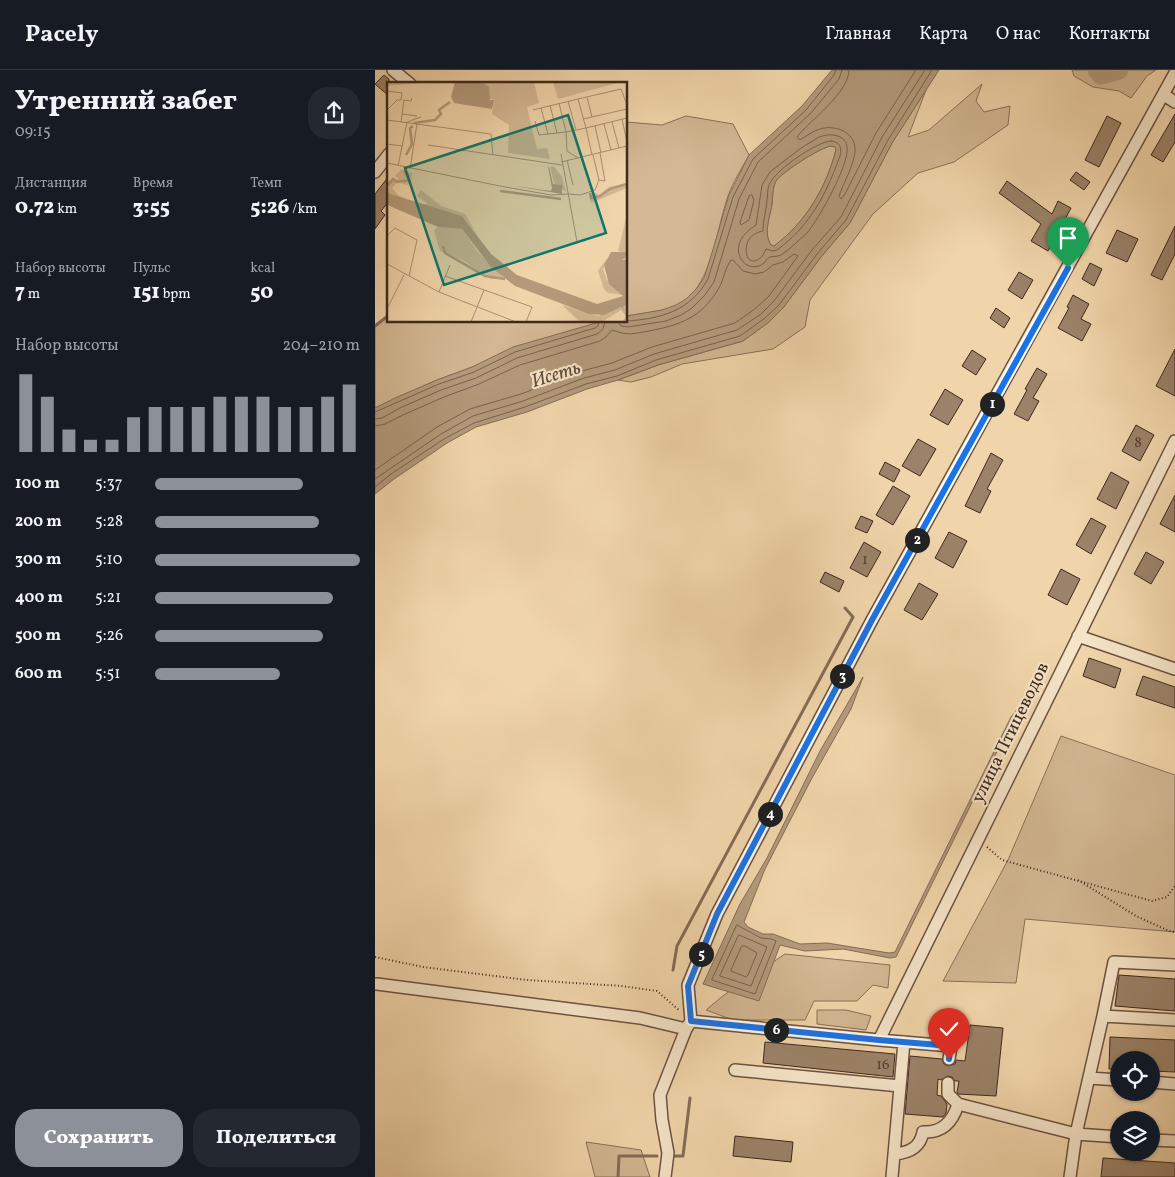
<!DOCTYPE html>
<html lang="ru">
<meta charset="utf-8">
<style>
:root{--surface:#171b24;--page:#242831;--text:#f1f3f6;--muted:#9ea1a6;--line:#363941;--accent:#8c9099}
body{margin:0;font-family:Vollkorn,serif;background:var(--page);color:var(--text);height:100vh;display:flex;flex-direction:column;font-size:19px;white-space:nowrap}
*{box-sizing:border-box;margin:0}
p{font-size:16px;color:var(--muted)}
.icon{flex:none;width:28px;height:28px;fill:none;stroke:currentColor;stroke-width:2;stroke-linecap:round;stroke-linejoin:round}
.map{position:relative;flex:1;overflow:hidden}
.drawer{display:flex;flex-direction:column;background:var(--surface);width:375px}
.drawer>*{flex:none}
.buttons{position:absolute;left:735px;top:981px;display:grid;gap:10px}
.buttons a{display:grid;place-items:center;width:50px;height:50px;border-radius:50%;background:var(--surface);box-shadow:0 1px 4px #0004;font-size:25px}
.pin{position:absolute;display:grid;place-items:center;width:42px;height:42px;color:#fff;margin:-51px -21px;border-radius:50% 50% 50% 0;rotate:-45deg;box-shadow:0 0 5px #0007}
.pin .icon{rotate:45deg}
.km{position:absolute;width:25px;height:25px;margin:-12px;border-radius:50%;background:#222;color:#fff;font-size:14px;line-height:25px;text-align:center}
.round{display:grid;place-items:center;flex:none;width:52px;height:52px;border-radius:20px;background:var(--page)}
.summary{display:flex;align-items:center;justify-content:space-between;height:85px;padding:0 15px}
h1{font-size:28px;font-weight:800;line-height:38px}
.stats{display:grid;grid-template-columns:repeat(3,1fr);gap:8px;height:85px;padding:5px 15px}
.stats div{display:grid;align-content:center}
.stats b{font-size:21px;font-weight:800}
.stats small{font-size:14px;font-weight:400}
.stats p{font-size:14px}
.chart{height:140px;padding:10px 15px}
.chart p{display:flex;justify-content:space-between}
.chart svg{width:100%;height:90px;margin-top:5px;stroke:var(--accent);stroke-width:6}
.cta{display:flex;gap:10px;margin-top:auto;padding:10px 15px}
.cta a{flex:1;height:58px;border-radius:20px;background:var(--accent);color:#fff;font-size:20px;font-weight:800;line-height:58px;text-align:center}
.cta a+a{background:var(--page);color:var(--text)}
ul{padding:0 15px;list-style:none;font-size:16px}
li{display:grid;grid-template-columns:80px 60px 1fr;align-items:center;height:38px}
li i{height:12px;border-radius:6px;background:var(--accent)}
header{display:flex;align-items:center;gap:30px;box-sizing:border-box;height:70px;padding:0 25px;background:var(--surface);border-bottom:1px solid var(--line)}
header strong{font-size:24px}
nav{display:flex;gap:28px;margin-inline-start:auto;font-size:18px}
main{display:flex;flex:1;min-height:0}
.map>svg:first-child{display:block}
.green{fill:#d3b893;stroke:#88705a}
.water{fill:#b49a7b;stroke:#856c57;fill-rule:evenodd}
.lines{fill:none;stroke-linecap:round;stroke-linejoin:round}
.shore{stroke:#79614e;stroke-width:1}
.stream{stroke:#856c57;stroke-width:3}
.river{stroke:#b49a7b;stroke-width:19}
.building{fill:#9b8268;stroke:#3e2820}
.minor-casing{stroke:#6b5342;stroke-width:14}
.path{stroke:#3e2820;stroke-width:2;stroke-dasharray:1 2.5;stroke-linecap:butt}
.minor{stroke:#f6e4c8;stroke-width:11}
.route-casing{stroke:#fff;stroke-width:10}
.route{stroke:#1a73e8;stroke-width:6}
.labels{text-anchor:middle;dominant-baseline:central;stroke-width:4.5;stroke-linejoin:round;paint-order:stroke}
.number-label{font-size:15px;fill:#553e32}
.street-label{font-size:18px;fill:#3e2820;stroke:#f6e4c8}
.water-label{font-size:19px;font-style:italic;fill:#614a3b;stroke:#f6e4c8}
.inset-river{fill:none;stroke:#b49a7b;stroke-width:2.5}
.inset-road{fill:none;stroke:#a99073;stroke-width:1}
.view{fill:#0f766e;fill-opacity:0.15;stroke:#0f766e;stroke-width:2.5}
.inset-edge{fill:none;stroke:#3e2820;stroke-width:2.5}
</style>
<header>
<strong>Pacely</strong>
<nav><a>Главная</a><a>Карта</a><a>О нас</a><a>Контакты</a></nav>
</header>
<main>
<section class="drawer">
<div class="summary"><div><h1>Утренний забег</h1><p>09:15</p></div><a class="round"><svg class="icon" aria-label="share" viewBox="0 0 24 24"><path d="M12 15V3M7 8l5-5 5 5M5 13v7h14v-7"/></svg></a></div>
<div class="stats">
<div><p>Дистанция</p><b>0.72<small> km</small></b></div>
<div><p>Время</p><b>3:55</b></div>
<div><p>Темп</p><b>5:26<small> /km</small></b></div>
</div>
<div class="stats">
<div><p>Набор высоты</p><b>7<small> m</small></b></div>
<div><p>Пульс</p><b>151<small> bpm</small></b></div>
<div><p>kcal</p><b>50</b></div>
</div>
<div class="chart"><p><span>Набор высоты</span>204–210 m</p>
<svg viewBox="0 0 160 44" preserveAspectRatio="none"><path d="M5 44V6M15 44V17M25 44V33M35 44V38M45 44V38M55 44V27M65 44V22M75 44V22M85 44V22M95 44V17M105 44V17M115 44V17M125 44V22M135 44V22M145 44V17M155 44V11"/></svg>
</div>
<ul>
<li><b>100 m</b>5:37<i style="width:72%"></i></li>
<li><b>200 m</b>5:28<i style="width:80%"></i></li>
<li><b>300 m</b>5:10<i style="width:100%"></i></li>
<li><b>400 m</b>5:21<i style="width:87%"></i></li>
<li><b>500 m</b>5:26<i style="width:82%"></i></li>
<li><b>600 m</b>5:51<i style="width:61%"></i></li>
</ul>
<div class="cta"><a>Сохранить</a><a>Поделиться</a></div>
</section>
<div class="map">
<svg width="800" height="1107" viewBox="0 0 800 1107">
<rect width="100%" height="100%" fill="#f1d5aa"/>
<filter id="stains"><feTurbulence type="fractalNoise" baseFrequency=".004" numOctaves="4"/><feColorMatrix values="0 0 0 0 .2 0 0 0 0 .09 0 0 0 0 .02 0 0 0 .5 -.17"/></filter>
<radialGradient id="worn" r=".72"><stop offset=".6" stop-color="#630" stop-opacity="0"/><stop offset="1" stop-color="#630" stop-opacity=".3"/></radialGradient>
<!-- green -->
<path class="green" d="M 697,0 L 781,0 L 772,6 L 756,28 L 744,21 L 718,17 L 699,6 Z
M 607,14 L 601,31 L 609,42 L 635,36 L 633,55 L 579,92 L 543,103 L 498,144 L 435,230 L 430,257 L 398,279 L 307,294 L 276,307 L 256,312 L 243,310 L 283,295 L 368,271 L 394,252 L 408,238 L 446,187 L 475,153 L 517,73 L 551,20 L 533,67 L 554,60 Z
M 311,46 L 358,54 L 374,85 C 367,98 358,112 353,126 C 342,157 337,211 310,230 C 293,242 271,243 251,246 L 251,52 L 287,55 Z
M 456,76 L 460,77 L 461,80 C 451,117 431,153 399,176 L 396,175 C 388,163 395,147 397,134 C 398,126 397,119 401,111 C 407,102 446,77 456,76 Z
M 14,245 L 14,251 L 228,251 L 187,264 L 62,310 L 0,338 L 0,256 Z
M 686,666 L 800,705 L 800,862 L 650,849 L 641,913 L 568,911 L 633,790 Z
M 410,884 L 515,895 L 513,918 L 498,915 L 482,931 L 439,931 L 430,950 L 358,950 L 331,940 L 349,925 Z
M 442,940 L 471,940 L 496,946 L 491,960 L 442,954 Z
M 211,1072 L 266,1080 L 275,1107 L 220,1107 Z"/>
<!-- water -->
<path class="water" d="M 457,0 L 564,0 L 517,73 L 475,153 L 446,187 L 408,238 L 394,252 L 368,271 L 283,295 L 243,310 L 212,319 L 152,342 L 101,357 L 72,373 L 19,409 L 0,424 L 0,338 L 20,328 L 62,310 L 97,297 L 138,277 L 228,251 L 251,251 L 251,246 L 287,240 L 301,235 L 311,229 L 322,218 L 329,208 L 336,186 L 354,125 L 374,85 L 427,36 ZM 456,76 L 460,77 L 461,80 C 451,118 431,152 399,176 L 396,175 C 388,163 395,147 397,134 C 398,126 397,119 401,111 C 407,102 446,77 456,76 Z
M 488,607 L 476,639 L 437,708 L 390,799 L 369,852 L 373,857 L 388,864 L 398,864 L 425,874 L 452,873 L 514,883 L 520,882 L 636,647 L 644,637 L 521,887 L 515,888 L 468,879 L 430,881 L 405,875 L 384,931 L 328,914 L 365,834 L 392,788 L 445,681 Z"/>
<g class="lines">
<!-- shore -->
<path class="shore" d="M 474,0 C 474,23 435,50 422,67 L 425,70 C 431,66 438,61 445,59 C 461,54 482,63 480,82 C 478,97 469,112 464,126 L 466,129 L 470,124 L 501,63 L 541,0
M 452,65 C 461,64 471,67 472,77 C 475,94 443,150 432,163 C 424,170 415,179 406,185 C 402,187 398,186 395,187 C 392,188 391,191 389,193 C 383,199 371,198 366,189 C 358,174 370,162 381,155 L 387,115 L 395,102 L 426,78 L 444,67 Z
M 456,71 C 465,72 467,77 465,86 C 451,124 436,155 402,180 L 398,181 L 391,179 C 389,182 388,187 384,189 C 370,198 367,174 377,166 C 380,163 384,162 388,161 C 388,151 391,141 392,130 C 393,125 392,120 394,115 C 400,100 441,72 456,71 Z
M 377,125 L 379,130 L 374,150 L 366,155 L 365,152 L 374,126 Z
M 242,251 L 246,256 L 253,257 L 291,251 L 306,245 L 317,238 L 330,225 L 339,212 L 364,129 L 383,92 L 436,43 L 464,9 L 467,0
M 251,251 C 286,249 315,241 333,209 L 358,127 L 378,89 L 431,40 L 459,5 L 461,0
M 0,342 L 64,314 L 99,302 L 140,282 L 220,258 L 223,256 L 224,251
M 0,349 L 7,348 L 25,338 L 66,320 L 101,308 L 142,288 L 222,264 L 228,259 L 230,251
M 0,356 L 10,354 L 28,345 L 69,327 L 104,314 L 145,295 L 225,271 L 231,267 L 237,260 C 254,266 256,264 274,261 C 306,255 327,247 344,218 C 349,209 350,198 356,190 L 358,190 L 368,201 L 380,204 L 389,202 L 398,195 L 408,192 L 419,184 L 423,186 L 394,226 L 381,238 L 360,253 L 277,277 L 237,293 L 207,301 L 146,324 L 95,339 L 62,357 L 0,400
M 0,409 L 66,364 L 98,346 L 148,331 L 209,308 L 240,300 L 279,284 L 362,260 L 386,244 L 399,231 L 437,180 L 466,147 L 507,67 L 550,0
M 0,417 L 16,404 L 69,369 L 99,353 L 150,337 L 211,314 L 242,306 L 281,290 L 365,266 L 390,248 L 404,235 L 442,184 L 471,150 L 513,70 L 557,0
M 362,855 L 386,868 L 397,869 L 401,871 L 380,924 L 337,910 Z
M 364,865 L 392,877 L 376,916 L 345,906 Z
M 367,876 L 370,876 L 382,883 L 373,905 L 371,907 L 356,901 Z"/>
<!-- stream -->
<path class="stream" d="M 0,256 L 14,245
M 298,900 L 302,876 L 478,547 L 470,538
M 299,1086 L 308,1086 L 315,1028
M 243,1107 L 244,1086 L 282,1086"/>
<!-- river -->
<path class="river" d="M 722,0 L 726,5 L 744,0"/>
</g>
<!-- building -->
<path class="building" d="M 9,5 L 14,9 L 14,26 L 0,14 Z
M 800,44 L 800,72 L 788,92 L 776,85 Z
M 732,46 L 746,53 L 724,97 L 710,90 Z
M 701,102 L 715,112 L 709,120 L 695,110 Z
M 14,106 L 14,131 L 6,141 L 10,145 L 0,159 L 0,124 Z
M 632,111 L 677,144 L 683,131 L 696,138 L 673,181 L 656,171 L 666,154 L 624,123 Z
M 800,156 L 800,184 L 787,210 L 776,205 Z
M 742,160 L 763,169 L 752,192 L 731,183 Z
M 715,193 L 727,199 L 719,216 L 707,209 Z
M 644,202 L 658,210 L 647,229 L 633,220 Z
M 698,225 L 714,234 L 706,249 L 716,254 L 707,271 L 683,258 L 694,238 L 692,237 Z
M 621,238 L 635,248 L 629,258 L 615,248 Z
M 800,279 L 800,326 L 781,316 Z
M 597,280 L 611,289 L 601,305 L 587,296 Z
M 662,298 L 672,304 L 658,328 L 664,331 L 653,351 L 639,344 L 652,320 L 650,319 Z
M 570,319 L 588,330 L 573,355 L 555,345 Z
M 761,355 L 779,365 L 765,391 L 747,381 Z
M 543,369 L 561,379 L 545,406 L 527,396 Z
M 616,383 L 628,390 L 612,419 L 616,421 L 605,443 L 590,436 Z
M 510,392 L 525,400 L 519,412 L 504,404 Z
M 736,402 L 754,412 L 741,439 L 722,429 Z
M 518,416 L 535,426 L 518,455 L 501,445 Z
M 800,425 L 800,462 L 785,454 Z
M 486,446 L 498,451 L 492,463 L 480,458 Z
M 716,448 L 731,456 L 716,484 L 701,475 Z
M 574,462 L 592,471 L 578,498 L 560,488 Z
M 489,472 L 506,482 L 492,507 L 475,498 Z
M 771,482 L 789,492 L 776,514 L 759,504 Z
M 686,499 L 705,509 L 692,535 L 673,525 Z
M 450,502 L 469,511 L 464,522 L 445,512 Z
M 544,513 L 563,524 L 547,550 L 529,540 Z
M 714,588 L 746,599 L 740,618 L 708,606 Z
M 768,606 L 800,617 L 800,638 L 761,625 Z
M 744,905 L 800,909 L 800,941 L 740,936 Z
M 595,955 L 628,958 L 621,1026 L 583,1024 L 582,1022 L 584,1011 L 580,1011 L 577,1007 L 573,1006 L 566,1010 L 563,1009 L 562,1025 L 566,1026 L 572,1034 L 571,1043 L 568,1047 L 530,1044 L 535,986 L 567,989 L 569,994 L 573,996 L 580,994 L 581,990 L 590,991 Z
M 735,967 L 800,970 L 800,1002 L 776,1001 L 776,990 L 744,990 L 744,1000 L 734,999 Z
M 390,972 L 520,984 L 518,1007 L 388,993 Z
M 360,1066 L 418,1072 L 416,1092 L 358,1086 Z
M 728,1088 L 800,1093 L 800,1107 L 726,1107 Z"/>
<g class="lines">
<defs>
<path id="minor" d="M 18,0 L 35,14
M 789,25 L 800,32
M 0,102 L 14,84
M 703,566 L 800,599
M 2,914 L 265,948 L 311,959
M 728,946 L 800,950
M 316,951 L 313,915 L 342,844 L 497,550 L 800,3
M 504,970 L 800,371
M 576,976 L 584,956
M 360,1000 L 525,1016
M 714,1008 L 744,1010
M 776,1012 L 800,1014
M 573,1013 L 573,1024 L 583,1034
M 776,1070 L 800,1071
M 519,1084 C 534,1083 545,1078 548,1062 C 568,1063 578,1051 583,1034 L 701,1064 L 728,946 L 739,892 L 800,895
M 290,1107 L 293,1083 L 287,1050 L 285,1025 L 311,959 L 316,951 L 504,970 L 576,976 L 574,989
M 517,1107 L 529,972
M 695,1107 L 701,1064 L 744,1067"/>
</defs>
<!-- minor casing -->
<use href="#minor" class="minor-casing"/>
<!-- path -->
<path class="path" d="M 612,777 L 627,790 L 777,831 L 792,827 L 800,816
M 703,810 L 761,846 L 794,861 L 800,862
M 0,887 L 48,897 L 152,910 L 247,916 L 282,921 L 305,941"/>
<!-- minor -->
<use href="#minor" class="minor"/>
</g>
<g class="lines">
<defs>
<path id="route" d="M 574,989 L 576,976 L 504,970 L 316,951 L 313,916 L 342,844 L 497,550 L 693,198"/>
</defs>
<!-- route casing -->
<use href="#route" class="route-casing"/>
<!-- route -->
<use href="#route" class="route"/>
</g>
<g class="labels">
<!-- number labels -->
<g class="number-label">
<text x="763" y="373">8</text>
<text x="490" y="490">1</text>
<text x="508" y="995">16</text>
</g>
<!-- street labels -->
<g class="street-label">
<text transform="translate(636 663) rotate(-64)">улица Птицеводов</text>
</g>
<!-- water labels -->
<g class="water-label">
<text transform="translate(181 305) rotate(-17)">Исеть</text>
</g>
</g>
<!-- overview -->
<g transform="translate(12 12)">
<rect width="240" height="240" fill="#f1d5aa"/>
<path d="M 0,0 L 47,0 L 0,4 ZM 95,0 L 147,0 L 152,21 L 140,25 L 150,67 L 160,66 L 163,77 L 121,71 L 122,43 L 105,32 L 107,18 L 102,16 L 102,7 ZM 166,0 L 234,0 L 171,17 ZM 167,84 L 175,95 L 179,110 L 167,101 L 163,85 ZM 14,87 L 25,91 L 24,101 L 20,103 L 10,100 L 5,106 L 11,113 L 25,120 L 0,111 L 4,99 L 1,103 L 0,100 L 12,97 L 8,94 ZM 240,101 L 240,106 L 204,121 L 202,113 L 206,110 L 212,113 L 222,105 ZM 34,108 L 54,124 L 78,132 L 90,153 L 75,134 L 33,122 L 41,122 L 30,114 ZM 240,132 L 240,170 L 234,170 L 231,169 ZM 51,145 L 75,147 L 91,170 L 118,197 L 104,197 L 75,178 L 53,169 L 47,148 ZM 220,176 L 216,188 L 220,198 L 236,213 L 221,211 L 217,207 L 211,189 ZM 240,222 L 238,240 L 235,240 L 239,234 L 234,228 L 215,240 L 193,240 L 175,223 L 211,234 L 234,225 L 238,230 L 236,225 Z" fill="#d3b893"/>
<path d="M 68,0 L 96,0 L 102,5 L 103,18 L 107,18 L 105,27 L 67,21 L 64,15 ZM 119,79 L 162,85 L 166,102 L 175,103 L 175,112 L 122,103 L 164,109 L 165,106 L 161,85 ZM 0,111 L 75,134 L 104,172 L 130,193 L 210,222 L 236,214 L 222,202 L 217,183 L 224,170 L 240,170 L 240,175 L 235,178 L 240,177 L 240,222 L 236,225 L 239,231 L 234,225 L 217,233 L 202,232 L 128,204 L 104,185 L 75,147 L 51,145 L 5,125 L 0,122 Z" fill="#b49a7b"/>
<path class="inset-river" d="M 27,41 L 48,38 L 54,32 L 52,28 L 63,20M 19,73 L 25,62 L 23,46 L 26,44M 0,104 L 6,97 L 10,100 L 22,98 L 17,88M 113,109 L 174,117M 203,111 L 204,116 L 213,114 L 223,107 L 240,102M 56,164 L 58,171 L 98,194 L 118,197"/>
<path class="inset-road" d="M 0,9 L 15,11 L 14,18M 200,15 L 205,35M 191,17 L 234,7 L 240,23M 181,19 L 189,48M 163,23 L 170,51M 154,26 L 161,52M 0,28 L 10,18 L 14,18M 146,28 L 154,26 L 191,17 L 199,46 L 179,50 L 172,21M 15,32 L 30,34M 196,37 L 240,27M 235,37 L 240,60M 0,38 L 104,52 L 106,73M 148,39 L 152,53 L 179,50 L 180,69 L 191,76M 14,40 L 17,18 L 24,19 L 25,16M 225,40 L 232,66M 217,42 L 224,68M 208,44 L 214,71M 0,62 L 15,64M 41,63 L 175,83M 174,72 L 190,160M 205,73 L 199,46 L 240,36M 206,73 L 212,98 L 218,99 L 213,71M 180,78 L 186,103M 174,80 L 240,64M 0,81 L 113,104 L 164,113 L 181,112M 11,84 L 20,40 L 34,35M 23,87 L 30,42M 182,112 L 193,113 L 208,108 L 212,98M 0,154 L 8,146 L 30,158 L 22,194M 0,182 L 52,210 L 129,240M 58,194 L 145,225 L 139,240M 52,210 L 63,183M 0,227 L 17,193M 84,240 L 97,208"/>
<path class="view" d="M 181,33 L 219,151 L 57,203 L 18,86 Z"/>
<rect width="240" height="240" class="inset-edge"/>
</g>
<rect width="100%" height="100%" filter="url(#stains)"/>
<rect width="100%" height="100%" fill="url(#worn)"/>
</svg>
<div class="buttons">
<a><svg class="icon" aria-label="locate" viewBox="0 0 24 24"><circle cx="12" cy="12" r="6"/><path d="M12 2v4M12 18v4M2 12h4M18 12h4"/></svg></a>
<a><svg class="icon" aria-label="layers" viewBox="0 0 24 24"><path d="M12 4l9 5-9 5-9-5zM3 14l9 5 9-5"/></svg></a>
</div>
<div class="pin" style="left:693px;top:198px;background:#1e9e55"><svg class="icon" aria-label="arrive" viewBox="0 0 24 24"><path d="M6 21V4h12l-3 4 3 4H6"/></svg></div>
<div class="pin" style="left:574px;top:989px;background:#d93025"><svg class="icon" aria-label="check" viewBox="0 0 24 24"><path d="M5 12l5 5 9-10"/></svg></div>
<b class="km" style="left:617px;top:334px">1</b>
<b class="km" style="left:542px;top:470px">2</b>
<b class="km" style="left:467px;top:606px">3</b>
<b class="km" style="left:395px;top:744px">4</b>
<b class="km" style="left:326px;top:884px">5</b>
<b class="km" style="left:401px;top:960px">6</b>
</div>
</main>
